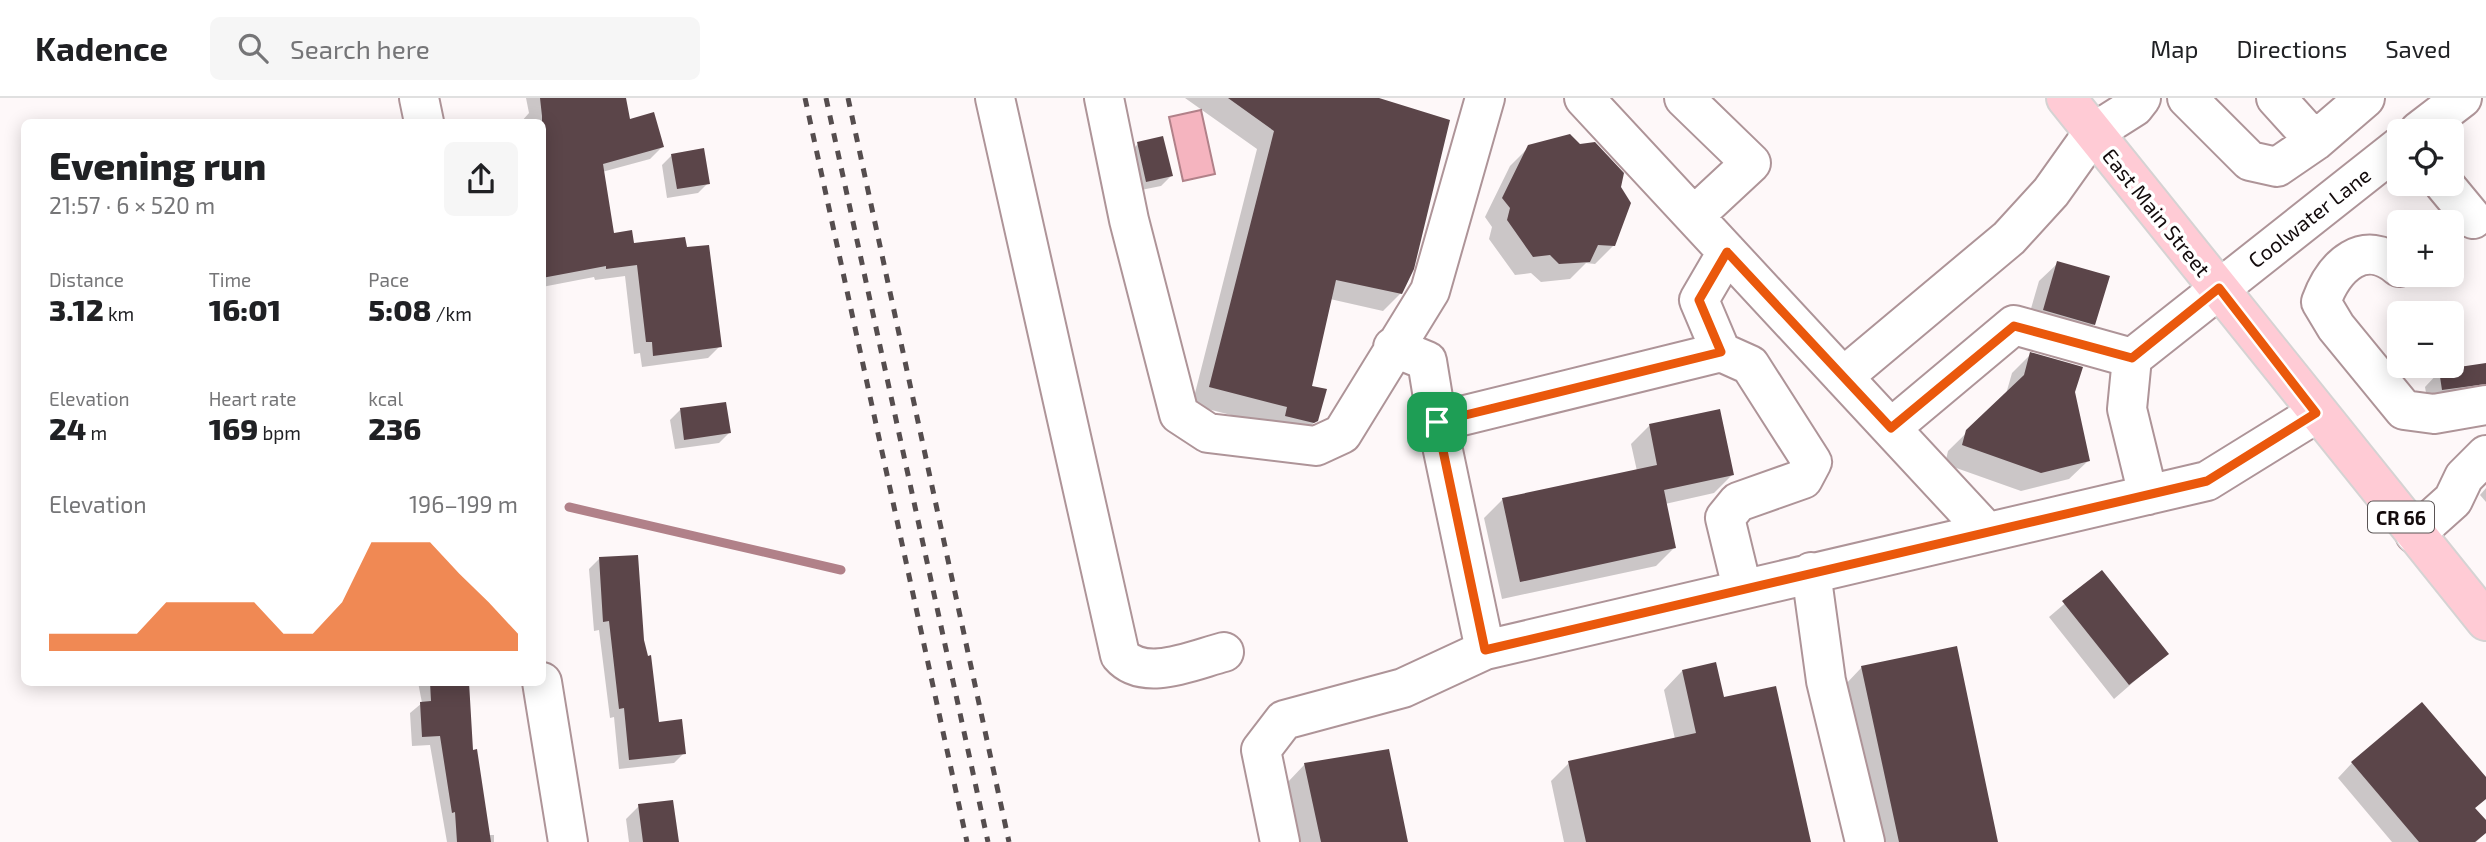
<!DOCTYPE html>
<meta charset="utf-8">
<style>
:root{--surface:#fff;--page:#f6f6f6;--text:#202124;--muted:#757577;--line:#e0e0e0;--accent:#ea580c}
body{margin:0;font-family:"Exo 2",sans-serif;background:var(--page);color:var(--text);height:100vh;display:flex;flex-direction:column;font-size:26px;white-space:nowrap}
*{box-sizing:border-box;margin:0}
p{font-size:23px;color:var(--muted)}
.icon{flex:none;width:38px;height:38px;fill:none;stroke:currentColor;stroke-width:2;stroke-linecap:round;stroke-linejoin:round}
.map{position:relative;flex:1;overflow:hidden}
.panel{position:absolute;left:21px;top:21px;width:525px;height:567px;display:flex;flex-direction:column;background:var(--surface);border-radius:10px;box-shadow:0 4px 18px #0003}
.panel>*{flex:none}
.buttons{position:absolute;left:2387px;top:21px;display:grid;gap:14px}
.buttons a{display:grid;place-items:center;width:77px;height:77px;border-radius:10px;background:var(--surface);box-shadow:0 4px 18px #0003;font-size:35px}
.pin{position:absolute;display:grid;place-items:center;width:60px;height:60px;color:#fff;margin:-30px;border-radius:14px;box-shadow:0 4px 10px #0006}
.round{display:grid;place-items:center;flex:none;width:74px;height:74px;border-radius:10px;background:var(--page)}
.overview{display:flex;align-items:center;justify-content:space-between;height:119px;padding:0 28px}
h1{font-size:38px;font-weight:800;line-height:52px}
.figures{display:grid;grid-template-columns:repeat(3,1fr);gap:10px;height:119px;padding:7px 28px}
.figures div{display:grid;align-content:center}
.figures b{font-size:30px;font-weight:800}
.figures small{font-size:19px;font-weight:400}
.figures p{font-size:19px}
.chart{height:196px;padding:14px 28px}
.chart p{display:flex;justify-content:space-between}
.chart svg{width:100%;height:126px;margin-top:7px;fill:var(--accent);opacity:.7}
header{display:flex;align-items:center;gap:42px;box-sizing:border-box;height:98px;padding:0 35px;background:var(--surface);border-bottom:2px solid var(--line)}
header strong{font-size:33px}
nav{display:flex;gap:38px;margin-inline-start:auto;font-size:24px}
.search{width:490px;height:63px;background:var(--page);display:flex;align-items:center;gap:18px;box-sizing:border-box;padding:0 24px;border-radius:10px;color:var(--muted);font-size:26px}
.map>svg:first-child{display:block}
.water{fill:#f5b4bf;stroke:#b18189;stroke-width:2}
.shadow{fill:#0003}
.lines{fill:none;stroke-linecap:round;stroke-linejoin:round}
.stream{stroke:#b18189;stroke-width:9}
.building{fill:#5b4549}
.minor-casing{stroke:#ae9498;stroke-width:42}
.major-casing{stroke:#d5d3d3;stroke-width:42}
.minor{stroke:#fff;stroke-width:38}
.major{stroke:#ffcbd5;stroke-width:38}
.rail{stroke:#554d4e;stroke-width:5;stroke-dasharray:9 9;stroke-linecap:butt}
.route-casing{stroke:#fff;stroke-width:14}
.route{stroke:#ea580c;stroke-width:9}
.labels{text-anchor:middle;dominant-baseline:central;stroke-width:7;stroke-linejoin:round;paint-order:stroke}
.shield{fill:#fff;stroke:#5a5455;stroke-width:2}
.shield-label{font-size:19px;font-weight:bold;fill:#130b0c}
.street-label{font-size:21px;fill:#130b0c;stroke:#fff}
</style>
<header>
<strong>Kadence</strong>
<div class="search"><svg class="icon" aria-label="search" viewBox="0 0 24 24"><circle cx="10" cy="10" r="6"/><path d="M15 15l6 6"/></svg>Search here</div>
<nav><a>Map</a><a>Directions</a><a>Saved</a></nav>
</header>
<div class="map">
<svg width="2486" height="744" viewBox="0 0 2486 744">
<rect width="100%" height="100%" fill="#fef8f9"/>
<!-- water -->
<path class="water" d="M 1201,12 L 1215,76 L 1183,83 L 1169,19 Z"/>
<!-- shadow -->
<path class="shadow" d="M 526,0 L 624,0 L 629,23 L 662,49 L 650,61 L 602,74 L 613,137 L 633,147 L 720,248 L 708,260 L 642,269 L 640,255 L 634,256 L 625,178 L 595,182 L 594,179 L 542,189 L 542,24 L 521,24 L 529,15 Z
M 1185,0 L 1366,0 L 1401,195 L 1383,213 L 1330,201 L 1309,289 L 1317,322 L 1298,340 L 1270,327 L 1192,307 L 1257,51 Z
M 357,21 L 358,24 L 332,24 Z
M 1138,46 L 1171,78 L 1161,88 L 1136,93 L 1128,56 Z
M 1529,49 L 1619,89 L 1614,147 L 1595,166 L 1586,165 L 1570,181 L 1541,184 L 1531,175 L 1515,177 L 1489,141 L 1492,129 L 1485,119 L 1510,68 Z
M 672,57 L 708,85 L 698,95 L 667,100 L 662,67 Z
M 2058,165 L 2094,226 L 2075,244 L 2025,231 L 2039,183 Z
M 2031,256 L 2073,294 L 2088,363 L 2069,381 L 2021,393 L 1945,366 L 1948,353 L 2006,296 L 2012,275 Z
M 2486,267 L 2486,297 L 2428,306 L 2425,289 L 2439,274 Z
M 680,312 L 729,335 L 719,345 L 675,351 L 670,322 Z
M 1649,328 L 1732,377 L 1714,395 L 1665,406 L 1674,450 L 1656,468 L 1502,501 L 1484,420 L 1502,402 L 1637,373 L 1631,346 Z
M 2486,390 L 2486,404 L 2480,397 Z
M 599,461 L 643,543 L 657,626 L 684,655 L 674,665 L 619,671 L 614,619 L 610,620 L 599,532 L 594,533 L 589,471 Z
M 2102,474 L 2167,555 L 2114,601 L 2049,519 Z
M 1862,569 L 1996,744 L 1877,744 L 1844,588 Z
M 1682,573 L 1723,601 L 1809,744 L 1564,744 L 1551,683 L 1569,665 L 1675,641 L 1664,592 Z
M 418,584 L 467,584 L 471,654 L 488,737 L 494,737 L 494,744 L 447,744 L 430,647 L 412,648 L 410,615 L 422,605 Z
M 2352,665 L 2486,682 L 2486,700 L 2474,711 L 2486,725 L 2486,734 L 2476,744 L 2392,744 L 2338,680 Z
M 1305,666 L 1406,744 L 1299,744 L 1287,685 Z
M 639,708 L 677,744 L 629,744 L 626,721 Z"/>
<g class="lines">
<!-- stream -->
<path class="stream" d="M 569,409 L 841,472"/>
</g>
<!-- building -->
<path class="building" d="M 540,0 L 626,0 L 630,21 L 654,14 L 664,49 L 603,66 L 614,135 L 632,132 L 634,145 L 685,139 L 687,149 L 709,147 L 722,249 L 653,258 L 652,244 L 646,244 L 637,167 L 606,171 L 606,168 L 542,180 L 542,18 Z
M 1228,0 L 1379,0 L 1450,22 L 1414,171 L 1402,196 L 1336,182 L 1312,288 L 1327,291 L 1318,323 L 1314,325 L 1285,318 L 1287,309 L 1209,289 L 1274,33 Z
M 1570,36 L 1580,46 L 1595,44 L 1624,75 L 1621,89 L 1631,105 L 1615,148 L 1598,147 L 1590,164 L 1559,166 L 1550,157 L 1533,159 L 1507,122 L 1510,110 L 1502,100 L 1528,47 Z
M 1163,38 L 1173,78 L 1146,84 L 1137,44 Z
M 704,50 L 710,86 L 677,91 L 671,56 Z
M 2057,163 L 2110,178 L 2095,227 L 2043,212 Z
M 2030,254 L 2083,269 L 2075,294 L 2090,363 L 2041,375 L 1962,347 L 1966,332 L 2024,277 Z
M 2486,265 L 2486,286 L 2442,292 L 2439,272 Z
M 726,304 L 731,335 L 684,342 L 680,310 Z
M 1720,311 L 1734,377 L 1664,392 L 1676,450 L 1520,484 L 1502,400 L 1657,367 L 1649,326 Z
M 638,457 L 644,542 L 648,558 L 651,557 L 659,624 L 682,621 L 686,656 L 629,662 L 624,610 L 619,611 L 609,523 L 603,524 L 599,459 Z
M 2102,472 L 2169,556 L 2129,587 L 2062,503 Z
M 1957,548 L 1998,744 L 1899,744 L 1861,568 Z
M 1716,564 L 1724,599 L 1776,588 L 1811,744 L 1586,744 L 1568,663 L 1696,635 L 1682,572 Z
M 430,584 L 469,584 L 473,652 L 477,651 L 491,744 L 457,744 L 455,714 L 452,715 L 440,638 L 422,639 L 420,604 L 431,603 Z
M 2422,604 L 2486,679 L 2486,701 L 2475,710 L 2486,722 L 2486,735 L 2475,744 L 2419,744 L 2351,664 Z
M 1389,651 L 1408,744 L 1321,744 L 1304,665 Z
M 673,702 L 679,744 L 643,744 L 638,706 Z"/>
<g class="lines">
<defs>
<path id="minor" d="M 419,0 L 424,24
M 995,0 L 1120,557 C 1144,585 1193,562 1224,554
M 1104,0 L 1129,122 L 1179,316 L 1208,335 L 1316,348 L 1342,336 L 1430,193 L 1485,0
M 1584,0 L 1987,434
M 1684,0 L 1751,65 L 1694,118
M 2187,0 L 2250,63 L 2277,69 L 2315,43 L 2365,0
M 2276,0 L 2315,43
M 2419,33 L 2462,0
M 2444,86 L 2473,121
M 2399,169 C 2364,139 2334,168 2321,204 L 2336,229 L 2404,312 L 2434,316 L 2486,307
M 1393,249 L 1427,263 L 1437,324 L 1721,254 L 1750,267 L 1812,364 L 1803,381 L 1738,404 L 1725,420 L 1742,490
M 1721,254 L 1699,202 L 1727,154
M 1843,279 L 2009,140 L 2051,94 L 2093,35 L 2134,9 L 2141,0
M 1437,324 L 1485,552
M 1891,330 L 2014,227 L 2132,260
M 2148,397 L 2127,311 L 2132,260 L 2399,49
M 2415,436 L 2453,402 L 2464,379 L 2486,357
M 1811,474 L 1826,583 L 1865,744
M 542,584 L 568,744
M 1280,744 L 1261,652 L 1284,622 L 1403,590 L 1485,552 L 2207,383 L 2317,315"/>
<path id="major" d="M 2066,0 L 2486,523"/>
</defs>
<!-- minor casing -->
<use href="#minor" class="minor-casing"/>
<!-- major casing -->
<use href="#major" class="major-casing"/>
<!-- minor -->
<use href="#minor" class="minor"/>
<!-- major -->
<use href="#major" class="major"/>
<!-- rail -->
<path class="rail" d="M 805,0 L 967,744
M 826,0 L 988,744
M 848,0 L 1009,744"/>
</g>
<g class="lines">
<defs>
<path id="route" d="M 1727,154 L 1891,330 L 2014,228 L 2132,260 L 2219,190 L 2316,315 L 2207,383 L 1485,552 L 1437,324 L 1721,254 L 1699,202 Z"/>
</defs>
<!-- route casing -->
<use href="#route" class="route-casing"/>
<!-- route -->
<use href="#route" class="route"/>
</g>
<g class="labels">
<!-- shield labels -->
<rect class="shield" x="2368" y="403.5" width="66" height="31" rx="5"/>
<g class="shield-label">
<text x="2401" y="419">CR 66</text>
</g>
<!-- street labels -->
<g class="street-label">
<text transform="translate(2157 114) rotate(51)">East Main Street</text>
<text transform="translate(2309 119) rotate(-38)">Coolwater Lane</text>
</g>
</g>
</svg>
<div class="buttons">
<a><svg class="icon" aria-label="locate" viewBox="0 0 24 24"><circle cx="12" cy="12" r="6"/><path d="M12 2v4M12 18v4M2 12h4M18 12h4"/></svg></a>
<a>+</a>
<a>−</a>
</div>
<div class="pin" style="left:1437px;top:324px;background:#1e9e55"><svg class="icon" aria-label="arrive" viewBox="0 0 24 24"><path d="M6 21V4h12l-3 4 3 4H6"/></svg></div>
<section class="panel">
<div class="overview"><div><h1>Evening run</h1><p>21:57 · 6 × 520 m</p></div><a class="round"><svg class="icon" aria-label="share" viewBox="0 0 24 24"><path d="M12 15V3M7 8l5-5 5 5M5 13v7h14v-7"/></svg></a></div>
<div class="figures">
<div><p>Distance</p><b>3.12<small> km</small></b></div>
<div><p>Time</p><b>16:01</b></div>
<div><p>Pace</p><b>5:08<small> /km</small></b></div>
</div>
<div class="figures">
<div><p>Elevation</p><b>24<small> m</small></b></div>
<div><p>Heart rate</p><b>169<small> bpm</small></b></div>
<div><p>kcal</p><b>236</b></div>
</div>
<div class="chart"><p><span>Elevation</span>196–199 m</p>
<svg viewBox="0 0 160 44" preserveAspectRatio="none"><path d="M0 44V38L10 38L20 38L30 38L40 27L50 27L60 27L70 27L80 38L90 38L100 27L110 6L120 6L130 6L140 17L150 27L160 38V44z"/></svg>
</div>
</section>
</div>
